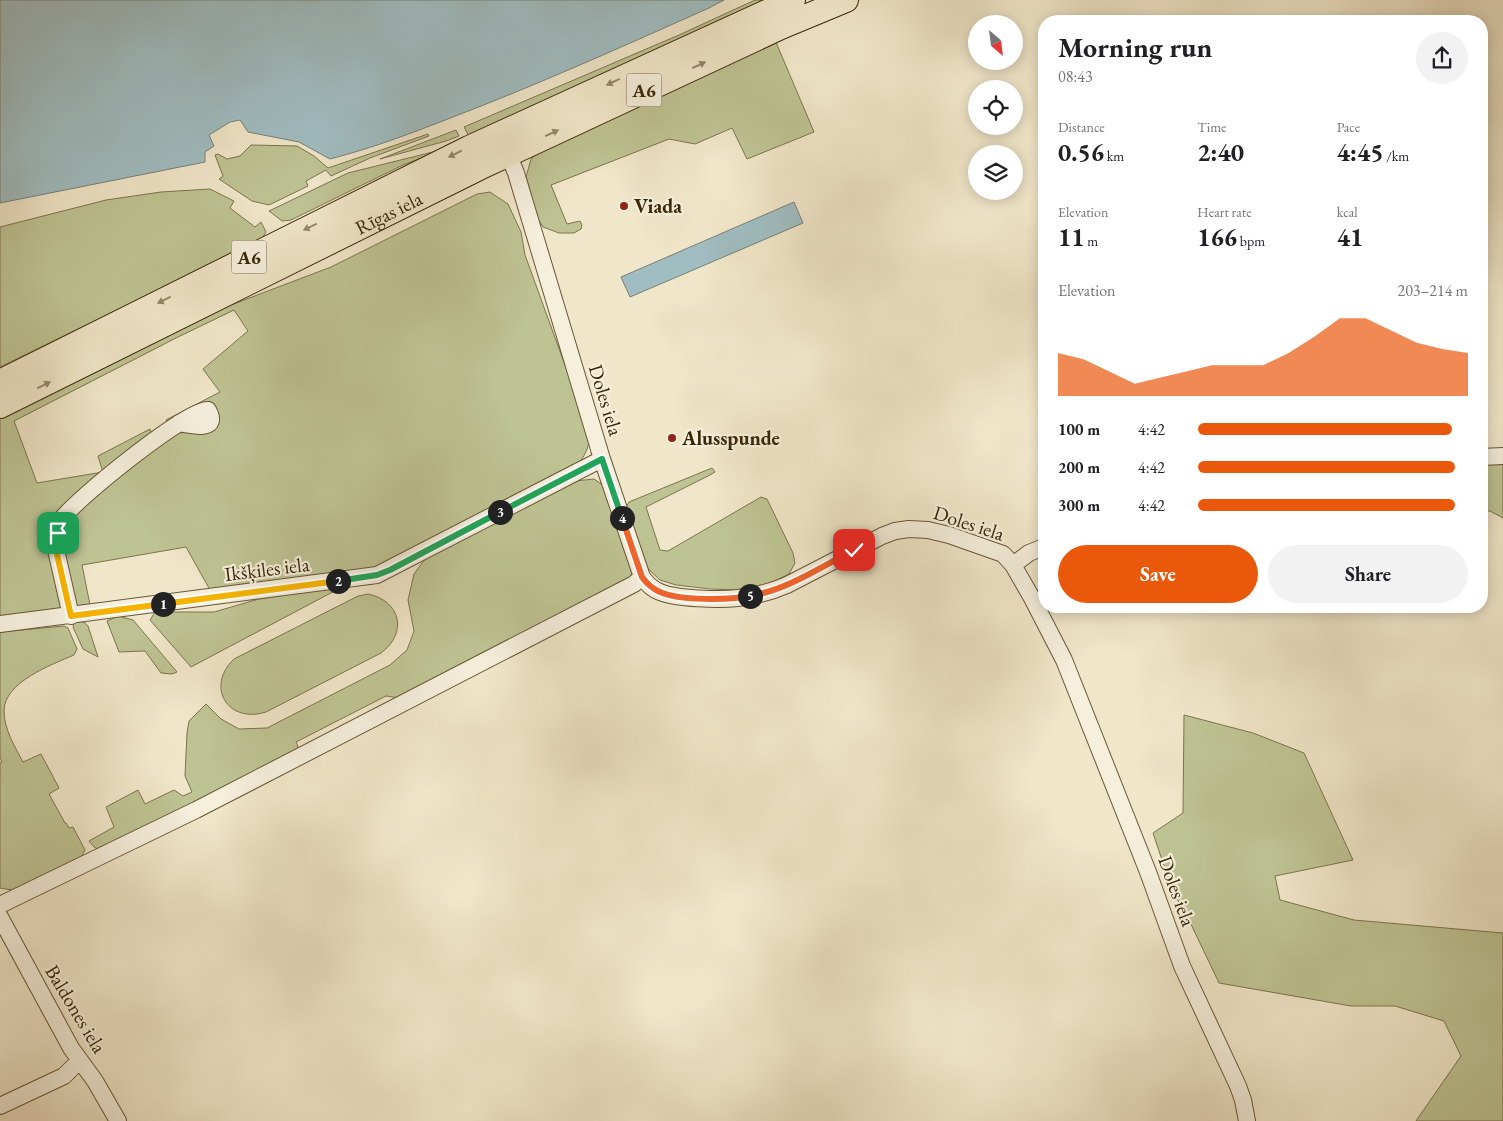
<!DOCTYPE html>
<meta charset="utf-8">
<style>
:root{--surface:#fff;--page:#f2f2f2;--text:#202124;--muted:#757577;--accent:#ea580c}
body{margin:0;font-family:"EB Garamond",serif;background:var(--page);color:var(--text);height:100vh;display:flex;flex-direction:column;font-size:19px;white-space:nowrap}
*{box-sizing:border-box;margin:0}
p{font-size:16px;color:var(--muted)}
.icon{flex:none;width:28px;height:28px;fill:none;stroke:currentColor;stroke-width:2;stroke-linecap:round;stroke-linejoin:round}
.map{position:relative;flex:1;overflow:hidden}
.panel{position:absolute;left:1038px;top:15px;width:450px;height:598px;display:flex;flex-direction:column;background:var(--surface);border-radius:20px;box-shadow:0 2px 12px #0003}
.panel>*{flex:none}
.needle{width:32px;rotate:152deg}
.controls{position:absolute;left:968px;top:15px;display:grid;gap:10px}
.controls a{display:grid;place-items:center;width:55px;height:55px;border-radius:50%;background:var(--surface);box-shadow:0 2px 12px #0003;font-size:25px}
.pin{position:absolute;display:grid;place-items:center;width:42px;height:42px;color:#fff;margin:-21px;border-radius:10px;box-shadow:0 2px 8px #0006}
.km{position:absolute;width:25px;height:25px;margin:-12px;border-radius:50%;background:#222;color:#fff;font-size:14px;line-height:25px;text-align:center}
.round{display:grid;place-items:center;flex:none;width:52px;height:52px;border-radius:26px;background:var(--page)}
.head{display:flex;align-items:center;justify-content:space-between;height:85px;padding:0 20px}
h1{font-size:28px;font-weight:700;line-height:38px}
.figures{display:grid;grid-template-columns:repeat(3,1fr);gap:8px;height:85px;padding:5px 20px}
.figures div{display:grid;align-content:center}
.figures b{font-size:25px;font-weight:700}
.figures small{font-size:14px;font-weight:400}
.figures p{font-size:14px}
.chart{height:140px;padding:10px 20px}
.chart p{display:flex;justify-content:space-between}
.chart svg{width:100%;height:90px;margin-top:5px;fill:var(--accent);opacity:.7}
.action{display:flex;gap:10px;margin-top:auto;padding:10px 20px}
.action a{flex:1;height:58px;border-radius:30px;background:var(--accent);color:#fff;font-size:20px;font-weight:700;line-height:58px;text-align:center}
.action a+a{background:var(--page);color:var(--text)}
ul{padding:0 20px;list-style:none;font-size:16px}
li{display:grid;grid-template-columns:80px 60px 1fr;align-items:center;height:38px}
li i{height:12px;border-radius:6px;background:var(--accent)}
.map>svg:first-child{display:block}
.green{fill:#bec393;stroke:#7c744d}
.water{fill:#a0bdc1;stroke:#778177}
.lines{fill:none;stroke-linecap:round;stroke-linejoin:round}
.minor-casing{stroke:#685638;stroke-width:18}
.highway-casing{stroke:#3a2607;stroke-width:26}
.minor{stroke:#f5efdc;stroke-width:16}
.highway{stroke:#f0e6c9;stroke-width:24}
.oneway{fill:#958668}
.split-1-casing{stroke:#fff;stroke-width:10}
.split-2-casing{stroke:#fff;stroke-width:10}
.split-3-casing{stroke:#fff;stroke-width:10}
.split-4-casing{stroke:#fff;stroke-width:10}
.split-5-casing{stroke:#fff;stroke-width:10}
.split-6-casing{stroke:#fff;stroke-width:10}
.split-1{stroke:#f5b400;stroke-width:6}
.split-2{stroke:#f5b400;stroke-width:6}
.split-3{stroke:#22a559;stroke-width:6}
.split-4{stroke:#22a559;stroke-width:6}
.split-5{stroke:#f0652b;stroke-width:6}
.split-6{stroke:#f0652b;stroke-width:6}
.poi-dot{fill:#8f2418;stroke:#f5efdc;stroke-width:2}
.labels{text-anchor:middle;dominant-baseline:central;stroke-width:4.5;stroke-linejoin:round;paint-order:stroke}
.shield{fill:#f5efdc;stroke:#726247;stroke-width:1}
.shield-label{font-size:19px;font-weight:bold;fill:#3a2607}
.poi-label{font-size:20px;font-weight:bold;fill:#3a2607;stroke:#f5efdc;text-anchor:start}
.street-label{font-size:20px;fill:#3a2607;stroke:#f5efdc}
</style>
<div class="map">
<svg width="1503" height="1121" viewBox="0 0 1503 1121">
<rect width="100%" height="100%" fill="#f0e6c9"/>
<filter id="stains"><feTurbulence type="fractalNoise" baseFrequency=".004" numOctaves="4"/><feColorMatrix values="0 0 0 0 .2 0 0 0 0 .09 0 0 0 0 .02 0 0 0 .5 -.17"/></filter>
<radialGradient id="worn" r=".72"><stop offset=".6" stop-color="#630" stop-opacity="0"/><stop offset="1" stop-color="#630" stop-opacity=".3"/></radialGradient>
<!-- green -->
<path class="green" d="M 755,0 L 773,0 L 470,138 L 464,127 L 679,35 Z
M 775,40 L 814,132 L 747,159 L 732,128 L 695,144 L 669,139 L 551,185 L 567,224 L 580,221 L 582,225 L 581,229 L 574,233 L 559,233 L 543,227 L 538,219 L 526,177 L 531,159 L 547,145 Z
M 456,130 L 459,136 L 446,141 L 380,159 Z
M 428,134 L 429,136 L 370,158 L 331,176 L 326,170 L 306,181 L 308,186 L 269,205 L 252,201 L 219,179 L 223,176 L 215,155 L 218,154 L 227,159 L 240,156 L 251,145 L 297,146 L 314,156 L 328,168 Z
M 445,149 L 403,165 L 291,220 L 282,221 L 269,211 L 348,173 Z
M 210,189 L 234,201 L 230,208 L 255,227 L 261,222 L 266,232 L 261,240 L 0,367 L 0,227 L 106,200 L 161,192 Z
M 490,192 L 508,204 L 521,232 L 525,255 L 590,434 C 589,448 585,457 575,467 L 381,567 L 210,590 L 186,547 L 82,565 L 90,605 L 76,606 L 60,548 L 67,520 L 172,433 L 203,432 L 169,424 L 166,420 L 220,392 L 203,369 L 248,331 L 234,310 L 178,337 L 14,421 L 37,483 L 103,472 L 98,456 L 150,429 L 151,433 L 58,518 L 61,609 L 0,618 L 0,419 L 231,305 L 331,267 L 477,194 Z
M 1503,456 L 1503,518 L 1490,511 L 1481,511 L 1481,462 Z
M 712,468 L 715,472 L 708,476 L 646,507 L 660,550 L 668,551 L 761,497 L 767,499 L 793,553 L 795,563 L 789,574 L 769,584 L 739,590 L 710,589 L 676,585 L 660,580 L 646,567 L 626,507 L 629,502 Z
M 594,479 L 607,488 L 631,563 L 632,574 L 629,579 L 400,698 L 386,696 L 296,742 L 299,749 L 215,794 L 99,850 L 94,847 L 89,841 L 114,827 L 106,807 L 138,790 L 145,804 L 174,790 L 183,796 L 192,792 L 185,776 L 187,733 L 189,721 L 206,704 L 221,719 L 239,729 L 267,728 L 390,665 L 407,650 L 414,631 L 408,600 L 414,574 L 425,559 L 575,481 Z
M 344,586 L 191,667 L 150,620 L 155,612 L 214,612 L 259,599 Z
M 368,594 C 401,601 408,633 381,653 L 266,712 C 228,724 205,687 234,659 L 358,596 Z
M 118,616 L 133,620 L 177,672 L 172,674 L 161,673 L 145,651 L 119,652 L 107,621 Z
M 77,621 L 84,622 L 88,626 L 98,657 L 83,649 L 73,627 L 74,623 Z
M 64,626 L 68,628 L 77,649 L 74,655 C 51,665 4,682 4,711 C 4,729 15,747 23,762 L 41,754 L 59,788 L 49,794 L 65,823 L 66,823 L 69,828 L 73,827 L 85,850 L 79,861 L 12,890 L 0,888 L 0,763 L 2,762 L 0,758 L 0,632 Z
M 1184,715 L 1253,733 L 1304,753 L 1353,860 L 1275,876 L 1280,900 L 1354,920 L 1503,933 L 1503,1121 L 1416,1121 L 1461,1056 L 1444,1021 L 1395,1006 L 1351,1006 L 1219,983 L 1189,920 L 1172,890 L 1153,833 L 1183,813 Z"/>
<!-- water -->
<path class="water" d="M 0,0 L 724,0 L 709,8 C 624,46 539,84 453,117 C 412,133 373,148 330,159 L 299,142 L 248,132 L 240,120 L 230,122 L 209,135 L 214,146 L 205,152 L 205,162 L 0,203 Z
M 794,202 L 803,223 L 630,297 L 621,277 Z"/>
<g class="lines">
<defs>
<path id="minor" d="M 505,146 L 516,173 L 602,459 L 642,577 C 647,584 652,589 660,592 C 676,599 720,600 738,598 C 755,596 771,592 787,585 L 882,536 L 895,531 L 909,529 L 928,530 L 949,535 L 1003,554 L 1013,565 L 1032,598 L 1064,660 L 1148,872 L 1182,966 L 1238,1086 L 1243,1100 L 1247,1121
M 1481,457 L 1503,456
M 1013,565 L 1029,553 L 1044,547
M 71,616 L 56,550 C 56,541 57,528 61,520 C 73,501 190,407 208,410 C 221,433 190,425 179,423
M 0,624 L 377,575 L 602,459
M 0,905 L 196,810 L 634,584 L 642,577
M 0,917 L 71,1048 L 95,1081 L 118,1121
M 0,1106 L 64,1076 L 79,1061"/>
<g id="highway">
<path d="M 0,382 L 469,148 L 793,0"/>
<path id="s1" d="M 0,406 L 479,168 L 781,27 L 846,0"/>
</g>
</defs>
<!-- minor casing -->
<use href="#minor" class="minor-casing"/>
<!-- highway casing -->
<use href="#highway" class="highway-casing"/>
<!-- minor -->
<use href="#minor" class="minor"/>
<!-- highway -->
<use href="#highway" class="highway"/>
</g>
<!-- one-way arrows -->
<defs><path id="oneway-solid" d="M-6-.8H1V-3.2L6.5 0L1 3.2V.8H-6Z" transform="scale(1.25)"/></defs>
<g class="oneway">
<use href="#oneway-solid" transform="translate(699 65) rotate(-25)"/>
<use href="#oneway-solid" transform="translate(613 82) rotate(155)"/>
<use href="#oneway-solid" transform="translate(552 133) rotate(-25)"/>
<use href="#oneway-solid" transform="translate(455 154) rotate(154)"/>
<use href="#oneway-solid" transform="translate(310 227) rotate(154)"/>
<use href="#oneway-solid" transform="translate(164 300) rotate(153)"/>
<use href="#oneway-solid" transform="translate(44 385) rotate(-26)"/>
</g>
<g class="lines">
<defs>
<path id="split-1" d="M 58,533 L 56,550 L 71,616 L 163,604"/>
<path id="split-2" d="M 163,604 L 338,581"/>
<path id="split-3" d="M 338,581 L 377,575 L 390,570 L 500,512"/>
<path id="split-4" d="M 500,512 L 602,459 L 622,518"/>
<path id="split-5" d="M 622,518 L 642,577 C 647,584 653,589 660,592 C 680,601 729,600 750,596"/>
<path id="split-6" d="M 750,596 C 787,590 821,567 854,550"/>
</defs>
<!-- split-1 casing -->
<use href="#split-1" class="split-1-casing"/>
<!-- split-2 casing -->
<use href="#split-2" class="split-2-casing"/>
<!-- split-3 casing -->
<use href="#split-3" class="split-3-casing"/>
<!-- split-4 casing -->
<use href="#split-4" class="split-4-casing"/>
<!-- split-5 casing -->
<use href="#split-5" class="split-5-casing"/>
<!-- split-6 casing -->
<use href="#split-6" class="split-6-casing"/>
<!-- split-1 -->
<use href="#split-1" class="split-1"/>
<!-- split-2 -->
<use href="#split-2" class="split-2"/>
<!-- split-3 -->
<use href="#split-3" class="split-3"/>
<!-- split-4 -->
<use href="#split-4" class="split-4"/>
<!-- split-5 -->
<use href="#split-5" class="split-5"/>
<!-- split-6 -->
<use href="#split-6" class="split-6"/>
</g>
<!-- markers -->
<g class="poi-dot">
<circle cx="624" cy="206" r="5"/>
<circle cx="672" cy="438" r="5"/>
</g>
<g class="labels">
<!-- shield labels -->
<g class="shield">
<rect x="626.5" y="73.5" width="35" height="33" rx="4"/>
<rect x="231.5" y="240.5" width="35" height="33" rx="4"/>
</g>
<g class="shield-label">
<text x="644" y="90">A6</text>
<text x="249" y="257">A6</text>
</g>
<!-- poi labels -->
<g class="poi-label">
<text x="634" y="206">Viada</text>
<text x="682" y="438">Alusspunde</text>
</g>
<!-- street labels -->
<g class="street-label">
<text stroke="none"><textPath href="#s1" startOffset="434">Rīgas iela</textPath></text>
<text transform="translate(606 400) rotate(73)">Doles iela</text>
<text transform="translate(969 523) rotate(18)">Doles iela</text>
<text transform="translate(267 569) rotate(-7)">Ikšķiles iela</text>
<text transform="translate(1177 891) rotate(70)">Doles iela</text>
<text transform="translate(76 1009) rotate(59)">Baldones iela</text>
</g>
</g>
<rect width="100%" height="100%" filter="url(#stains)"/>
<rect width="100%" height="100%" fill="url(#worn)"/>
</svg>
<div class="controls">
<a><svg class="needle" viewBox="-14 -14 28 28"><path d="M0-13l5 13h-10z" fill="#e53935"/><path d="M0 13l5-13h-10z" fill="#757577"/></svg></a>
<a><svg class="icon" aria-label="locate" viewBox="0 0 24 24"><circle cx="12" cy="12" r="6"/><path d="M12 2v4M12 18v4M2 12h4M18 12h4"/></svg></a>
<a><svg class="icon" aria-label="layers" viewBox="0 0 24 24"><path d="M12 4l9 5-9 5-9-5zM3 14l9 5 9-5"/></svg></a>
</div>
<div class="pin" style="left:58px;top:533px;background:#1e9e55"><svg class="icon" aria-label="arrive" viewBox="0 0 24 24"><path d="M6 21V4h12l-3 4 3 4H6"/></svg></div>
<div class="pin" style="left:854px;top:550px;background:#d93025"><svg class="icon" aria-label="check" viewBox="0 0 24 24"><path d="M5 12l5 5 9-10"/></svg></div>
<b class="km" style="left:163px;top:604px">1</b>
<b class="km" style="left:338px;top:581px">2</b>
<b class="km" style="left:500px;top:512px">3</b>
<b class="km" style="left:622px;top:518px">4</b>
<b class="km" style="left:750px;top:596px">5</b>
<section class="panel">
<div class="head"><div><h1>Morning run</h1><p>08:43</p></div><a class="round"><svg class="icon" aria-label="share" viewBox="0 0 24 24"><path d="M12 15V3M7 8l5-5 5 5M5 13v7h14v-7"/></svg></a></div>
<div class="figures">
<div><p>Distance</p><b>0.56<small> km</small></b></div>
<div><p>Time</p><b>2:40</b></div>
<div><p>Pace</p><b>4:45<small> /km</small></b></div>
</div>
<div class="figures">
<div><p>Elevation</p><b>11<small> m</small></b></div>
<div><p>Heart rate</p><b>166<small> bpm</small></b></div>
<div><p>kcal</p><b>41</b></div>
</div>
<div class="chart"><p><span>Elevation</span>203–214 m</p>
<svg viewBox="0 0 160 44" preserveAspectRatio="none"><path d="M0 44V23L10 26L20 32L30 38L40 35L50 32L60 29L70 29L80 29L90 23L100 15L110 6L120 6L130 12L140 18L150 21L160 23V44z"/></svg>
</div>
<ul>
<li><b>100 m</b>4:42<i style="width:94%"></i></li>
<li><b>200 m</b>4:42<i style="width:95%"></i></li>
<li><b>300 m</b>4:42<i style="width:95%"></i></li>
</ul>
<div class="action"><a>Save</a><a>Share</a></div>
</section>
</div>
